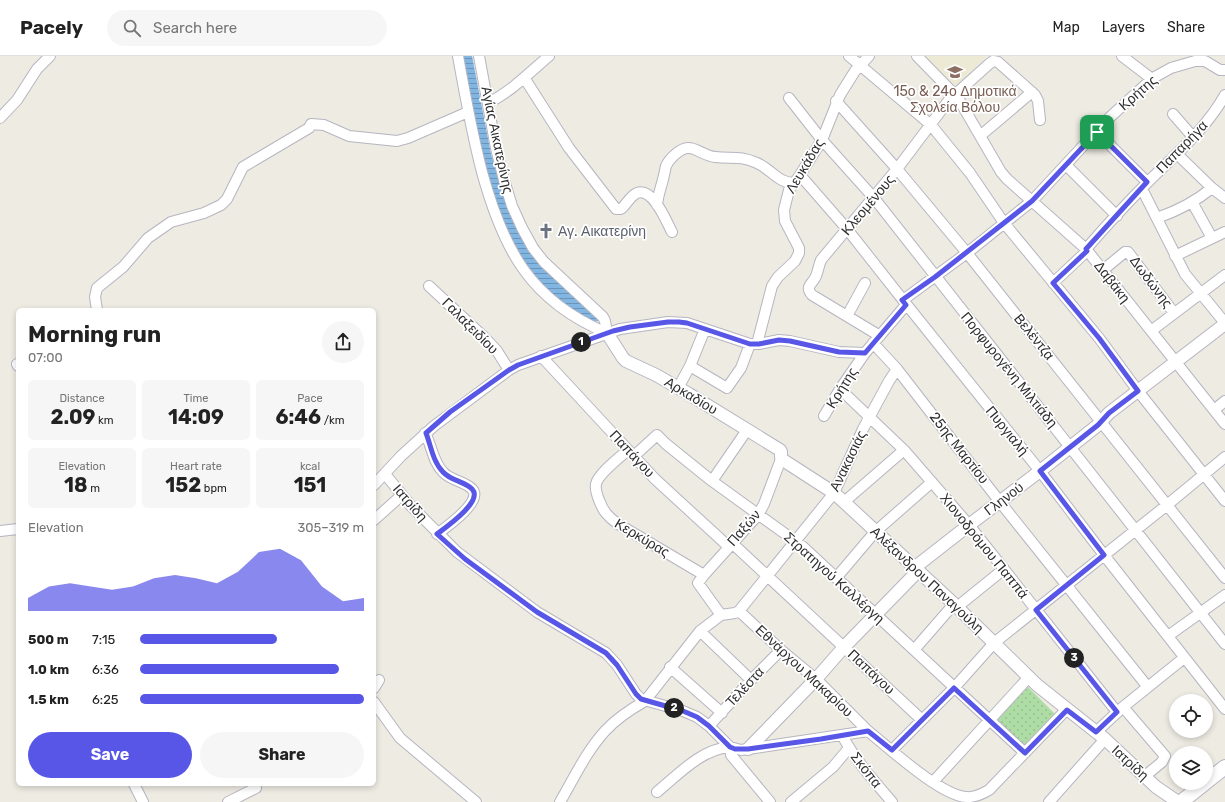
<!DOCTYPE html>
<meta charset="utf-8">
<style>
:root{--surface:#fff;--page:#f6f6f6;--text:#222;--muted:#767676;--line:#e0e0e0;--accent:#5856e7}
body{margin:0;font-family:Rubik,sans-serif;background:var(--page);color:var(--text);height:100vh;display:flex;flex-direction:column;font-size:15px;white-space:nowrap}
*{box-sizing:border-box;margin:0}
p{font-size:13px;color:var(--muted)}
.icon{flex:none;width:22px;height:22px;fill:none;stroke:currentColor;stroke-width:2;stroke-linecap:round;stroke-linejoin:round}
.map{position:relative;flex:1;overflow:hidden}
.sheet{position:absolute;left:16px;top:252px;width:360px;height:478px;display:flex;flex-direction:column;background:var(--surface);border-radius:6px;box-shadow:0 2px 6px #0003}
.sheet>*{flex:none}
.fabs{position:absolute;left:1169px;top:638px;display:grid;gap:8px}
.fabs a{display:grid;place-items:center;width:44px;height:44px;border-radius:50%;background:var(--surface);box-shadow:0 2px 6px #0003;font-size:20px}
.pin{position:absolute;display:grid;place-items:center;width:34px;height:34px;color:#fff;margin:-17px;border-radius:8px;box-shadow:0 2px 6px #0006}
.km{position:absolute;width:20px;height:20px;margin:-10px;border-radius:50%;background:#222;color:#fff;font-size:11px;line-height:20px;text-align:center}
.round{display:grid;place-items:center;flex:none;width:42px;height:42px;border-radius:21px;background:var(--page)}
.overview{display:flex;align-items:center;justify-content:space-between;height:68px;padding:0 12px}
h1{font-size:22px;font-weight:700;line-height:30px}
.stats{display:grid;grid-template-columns:repeat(3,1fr);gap:6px;height:68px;padding:4px 12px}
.stats div{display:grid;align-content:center;border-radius:6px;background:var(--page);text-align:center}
.stats b{font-size:20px;font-weight:700}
.stats small{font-size:11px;font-weight:400}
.stats p{font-size:11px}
.chart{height:112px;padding:8px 12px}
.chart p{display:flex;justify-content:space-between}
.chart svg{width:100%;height:72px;margin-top:4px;fill:var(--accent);opacity:.7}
.button{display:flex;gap:8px;margin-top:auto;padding:8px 12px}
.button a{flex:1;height:46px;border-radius:24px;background:var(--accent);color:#fff;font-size:16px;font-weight:700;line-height:46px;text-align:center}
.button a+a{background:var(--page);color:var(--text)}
ul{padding:0 12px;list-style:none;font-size:13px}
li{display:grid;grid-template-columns:64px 48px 1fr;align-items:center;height:30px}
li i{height:10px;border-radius:5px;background:var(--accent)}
header{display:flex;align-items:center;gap:24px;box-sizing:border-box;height:56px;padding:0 20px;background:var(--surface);border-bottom:1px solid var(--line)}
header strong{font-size:19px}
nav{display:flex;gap:22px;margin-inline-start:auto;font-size:14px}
.search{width:280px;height:36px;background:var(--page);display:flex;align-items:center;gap:10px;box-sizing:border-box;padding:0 14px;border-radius:22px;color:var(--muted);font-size:15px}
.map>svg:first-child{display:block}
.education{fill:#ece9d4}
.grass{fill:url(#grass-dots)}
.water{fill:url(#water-rules)}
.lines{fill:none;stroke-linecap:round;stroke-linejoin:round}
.minor-casing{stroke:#b6b5c0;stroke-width:12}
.tertiary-casing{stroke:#b6b5c0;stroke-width:14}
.secondary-casing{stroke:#b6b5c0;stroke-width:16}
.minor{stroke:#fff;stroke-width:10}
.tertiary{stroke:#fff;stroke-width:12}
.secondary{stroke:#fff;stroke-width:14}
.route-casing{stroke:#fff;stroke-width:8}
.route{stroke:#5856e7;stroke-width:5}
.labels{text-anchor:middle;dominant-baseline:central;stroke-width:3.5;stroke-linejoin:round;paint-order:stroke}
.education-label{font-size:14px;fill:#785e54;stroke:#fff}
.street-label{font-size:14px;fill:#2e2e2e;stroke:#fff}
.worship-label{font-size:14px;fill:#5b616d;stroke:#fff;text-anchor:start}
</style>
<header>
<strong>Pacely</strong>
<div class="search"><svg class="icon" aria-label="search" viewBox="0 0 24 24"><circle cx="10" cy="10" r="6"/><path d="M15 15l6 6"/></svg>Search here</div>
<nav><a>Map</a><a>Layers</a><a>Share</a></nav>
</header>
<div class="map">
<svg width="1225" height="746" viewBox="0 0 1225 746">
<defs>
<pattern id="grass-dots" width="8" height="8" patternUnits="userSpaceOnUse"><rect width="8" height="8" fill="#addda5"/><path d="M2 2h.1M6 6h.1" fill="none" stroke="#95be8e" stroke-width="1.8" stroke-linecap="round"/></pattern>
<pattern id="water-rules" width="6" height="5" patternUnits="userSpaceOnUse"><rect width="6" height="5" fill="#82b6e2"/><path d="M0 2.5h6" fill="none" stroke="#6b94b8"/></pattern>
</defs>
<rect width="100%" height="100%" fill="#edebe2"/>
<!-- education -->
<path class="education" d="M 922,0 L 986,0 L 955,32 Z"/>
<!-- grass -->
<path class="grass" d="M 1028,631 L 1056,659 L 1024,691 L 996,665 Z"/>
<!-- water -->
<path class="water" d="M 461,0 L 472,0 L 491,98 L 510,155 L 527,191 L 542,211 L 599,265 L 584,267 L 527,215 L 498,160 L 477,81 Z"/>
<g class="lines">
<defs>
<path id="minor" d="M 458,0 C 465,39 472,78 482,116 C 503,193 530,245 607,277 L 605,265 L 603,261 L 544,206 L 533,192 L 522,172 L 512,150 L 504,124 L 496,92 L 479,0
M 849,0 L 931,69 L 970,117 L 1004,167 L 1099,282 L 1138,335 L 1225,445
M 917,0 L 958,42 L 1001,116 L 1007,123 L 1086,193 L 1225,368
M 1122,0 L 1152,23
M 525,23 L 569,92 L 616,153 L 621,153 C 627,148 630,140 637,137 C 653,131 666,165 672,176
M 789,42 L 822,84 L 874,142 L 1225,588
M 836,45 L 897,113 L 967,197 L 1225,522
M 488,47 C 512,35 529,17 549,0
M 1173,58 L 1193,81
M 0,62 L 17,44 L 37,13 L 50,0
M 1097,76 L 1147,126
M 980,80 L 1032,36
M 1177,98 L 1212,132 L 1225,142
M 1066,109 L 1117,160
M 800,119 L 847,173 L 903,244 L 1040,415 L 1104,499 L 1225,653
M 1142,133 L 1185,218 L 1225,267
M 1192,146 L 1212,182
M 657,149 C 658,138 662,129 664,119 C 665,116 665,113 666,110 C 669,103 681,91 689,92 C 696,92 705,100 715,101 C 732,103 739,99 757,107 C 771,113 778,127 794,127
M 1157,162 C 1177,155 1195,146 1212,132
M 1086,193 C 1106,170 1127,147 1148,126 C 1175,99 1206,73 1225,39
M 1175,200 L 1225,176
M 1103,214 L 1125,196 L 1128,196 L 1174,257
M 1053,227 L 1087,195
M 429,230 L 486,283 L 497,295 L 509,314
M 903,244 L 967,197 L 1032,145 L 1109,62 L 1153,22 L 1171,12 L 1195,5 L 1205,5 L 1220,14 L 1225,14
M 97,254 L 95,241 L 97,232 L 123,211 L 148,182 L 171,166 L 204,157 L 221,149 L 227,143 L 243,111 L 309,72 L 311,68 L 324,69 L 349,80 L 397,85 L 408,82 L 468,56
M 847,260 L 865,227
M 1151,275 L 1225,219
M 880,280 L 812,239 C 804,230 813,228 816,220 C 818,215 819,209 821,204 L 897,113 L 949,44 L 989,8 L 993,5 L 998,6 L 1035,39 L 1038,45 L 1040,64
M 873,287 L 897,313 L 1000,446 L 1147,630
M 757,288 L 772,230 L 778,221 L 795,205 L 799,197 L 799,192 L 785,165 L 784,154 L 789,134 L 800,119 L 822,84 L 840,39 L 855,15 L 869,0
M 541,300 L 655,423 L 728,490
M 17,308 L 18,310
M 690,310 L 727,332 L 741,312 L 750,288
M 678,332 L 690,310 L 705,273
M 840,333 L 904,394 L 969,469 L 1117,656
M 1214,354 L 1225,345
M 824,360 L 840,333 L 865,297 L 906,249
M 425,377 C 432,390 433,406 443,416 C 451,425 465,425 472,433 C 484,445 445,472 437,478
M 628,394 C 620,401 598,418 596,428 C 595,433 597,439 599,444 C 603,455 608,461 618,468 L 704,519 L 698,527 L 721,559
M 634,400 L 657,379 L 666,388 L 712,425 L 802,490 L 1025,697
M 385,418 L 411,450 L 457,496 L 537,556 L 606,597 L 617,609 L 636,638 L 641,643 L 683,655 L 697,661 L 709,670 L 730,691 L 741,694 L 748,693 L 868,675 C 889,692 940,739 966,741 C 974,742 982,738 989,734 L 1067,653
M 712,425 L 747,374
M 374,429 L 401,400 L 434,370 L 509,314 L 518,309 L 620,273 L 668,266 L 687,267 L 750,288 L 759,288 L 779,284 L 790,285 L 839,296 L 865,297
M 844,446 L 904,394
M 374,464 L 402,439
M 0,475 L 18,473
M 732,487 L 922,664
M 704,519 L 758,459 L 764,448 L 781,403
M 836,522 L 875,476 L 932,426
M 962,547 L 1004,513
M 739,555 L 781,594 L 816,623 L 868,675
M 700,575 L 751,624
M 1168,580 L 1225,539
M 914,594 L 954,548
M 670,611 L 722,657
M 374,632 L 379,624
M 374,646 L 400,682 L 476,746
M 1123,651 L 1165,700 L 1162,706 L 1145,720
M 709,670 L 751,624 L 781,594
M 1096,676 L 1123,651 L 1184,602
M 842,679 C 855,704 874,725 892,746
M 892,694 L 954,632 L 994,587 L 1167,449 L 1225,401
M 933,726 L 1029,621
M 134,728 L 143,746
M 657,736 C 678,719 701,693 730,691 L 731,699 L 770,746
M 228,746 L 256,732
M 560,746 C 574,722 586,696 605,675 C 616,663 631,653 645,645 L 700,575 L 721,559 L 735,557 L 739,555 L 834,437 L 863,373 L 889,325 L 897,313
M 791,746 L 833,711 L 849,692
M 1049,746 L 1105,683"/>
<path id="tertiary" d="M 607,277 L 623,302 L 626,305 L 656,319 L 689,338 L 780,394 L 781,396 L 781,401 L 783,404 L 834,437 L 844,446 L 954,548 L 1037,629 L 1105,683 L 1156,731 L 1178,746
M 914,512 L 969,469 L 1040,415 L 1098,369 L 1109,357 L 1225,268
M 748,693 L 816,623 L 844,591 L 918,515"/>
<path id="secondary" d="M 1206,726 L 1225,711
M 1181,746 L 1205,727"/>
</defs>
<!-- minor casing -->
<use href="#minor" class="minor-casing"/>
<!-- tertiary casing -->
<use href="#tertiary" class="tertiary-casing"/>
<!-- secondary casing -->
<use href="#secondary" class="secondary-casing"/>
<!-- minor -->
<use href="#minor" class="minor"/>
<!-- tertiary -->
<use href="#tertiary" class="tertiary"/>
<!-- secondary -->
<use href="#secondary" class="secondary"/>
</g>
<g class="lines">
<defs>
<path id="route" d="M 1097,76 L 1147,126 L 1086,193 L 1087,195 L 1053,227 L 1099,282 L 1138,335 L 1109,357 L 1098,369 L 1040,415 L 1104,499 L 1036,554 L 1117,656 L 1096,676 L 1067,654 L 1025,697 L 954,632 L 892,694 L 868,675 L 821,683 L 748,693 L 735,693 L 730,691 L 709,670 L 697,661 L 683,655 L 641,643 L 636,638 L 617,609 L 606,597 L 537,556 L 465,503 L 437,478 C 445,472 484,445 472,433 C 464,425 451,425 443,416 C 433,406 431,390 426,377 L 450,356 L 509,314 L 518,309 L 613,275 L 630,271 L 668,266 L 679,266 L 687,267 L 750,288 L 759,288 L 779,284 L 790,285 L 839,296 L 865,297 L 906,249 L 902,244 L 935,221 L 1032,145 Z"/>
</defs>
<!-- route casing -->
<use href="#route" class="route-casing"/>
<!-- route -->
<use href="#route" class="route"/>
</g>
<!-- icons -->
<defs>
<symbol id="school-bare" viewBox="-9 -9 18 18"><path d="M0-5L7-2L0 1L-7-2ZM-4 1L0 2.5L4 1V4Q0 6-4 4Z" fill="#8d6e63" stroke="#fff" stroke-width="2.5" paint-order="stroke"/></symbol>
<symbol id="church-bare" viewBox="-9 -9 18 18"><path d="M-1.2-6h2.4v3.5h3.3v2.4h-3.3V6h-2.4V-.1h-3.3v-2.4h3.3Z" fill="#6b7280" stroke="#fff" stroke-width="2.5" paint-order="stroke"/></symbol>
</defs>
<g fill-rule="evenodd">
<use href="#school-bare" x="944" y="5" width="22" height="22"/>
<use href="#church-bare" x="535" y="164" width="22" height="22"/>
</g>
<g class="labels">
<!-- education labels -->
<g class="education-label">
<text x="955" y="35">15ο &amp; 24ο Δημοτικά<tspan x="955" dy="16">Σχολεία Βόλου</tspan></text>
</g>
<!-- street labels -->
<g class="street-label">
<text transform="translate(1138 37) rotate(-41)">Κρήτης</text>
<text transform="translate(497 84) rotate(78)">Αγίας Αικατερίνης</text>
<text transform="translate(1182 91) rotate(-46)">Παπαρήγα</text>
<text transform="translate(805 110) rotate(-59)">Λευκάδας</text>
<text transform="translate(868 149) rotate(-50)">Κλεομένους</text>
<text transform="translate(1112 226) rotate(52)">Δαβάκη</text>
<text transform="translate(1151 226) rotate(53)">Δωδώνης</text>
<text transform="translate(470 270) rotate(45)">Γαλαξειδίου</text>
<text transform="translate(1034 281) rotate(51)">Βελέντζα</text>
<text transform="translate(1009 314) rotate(51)">Πορφυρογένη Μιλτιάδη</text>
<text transform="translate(842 332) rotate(-58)">Κρήτης</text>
<text transform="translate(691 340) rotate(31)">Αρκαδίου</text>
<text transform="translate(1007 375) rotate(51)">Πυργιαλή</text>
<text transform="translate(959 392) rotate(52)">25ης Μαρτίου</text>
<text transform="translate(632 398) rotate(47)">Παπάγου</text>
<text transform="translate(848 405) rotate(-64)">Ανακασιάς</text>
<text transform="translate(1004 443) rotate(-37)">Γληνού</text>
<text transform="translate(410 447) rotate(49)">Ιατρίδη</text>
<text transform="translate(744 472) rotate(-49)">Παξών</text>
<text transform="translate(642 482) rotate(31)">Κερκύρας</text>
<text transform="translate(984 490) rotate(51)">Χιονοδρόμου Παππά</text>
<text transform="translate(834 522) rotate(42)">Στρατηγού Καλλέργη</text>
<text transform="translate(927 524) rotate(43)">Αλέξανδρου Παναγούλη</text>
<text transform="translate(804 615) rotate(43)">Εθνάρχου Μακαρίου</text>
<text transform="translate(871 616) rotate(43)">Παπάγου</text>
<text transform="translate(745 631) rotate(-47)">Τελέστα</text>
<text transform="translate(1130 707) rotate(43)">Ιατρίδη</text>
<text transform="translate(866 714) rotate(52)">Σκόπα</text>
</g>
<!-- worship labels -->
<g class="worship-label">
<text x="558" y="175">Αγ. Αικατερίνη</text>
</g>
</g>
</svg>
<div class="fabs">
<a><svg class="icon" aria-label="locate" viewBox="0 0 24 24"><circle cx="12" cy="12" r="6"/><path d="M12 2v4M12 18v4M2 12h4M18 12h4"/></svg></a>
<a><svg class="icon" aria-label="layers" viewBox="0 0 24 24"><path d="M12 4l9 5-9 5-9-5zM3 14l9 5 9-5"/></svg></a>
</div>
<div class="pin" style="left:1097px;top:76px;background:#1e9e55"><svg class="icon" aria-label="arrive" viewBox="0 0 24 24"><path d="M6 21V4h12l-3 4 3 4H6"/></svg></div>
<b class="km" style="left:581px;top:286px">1</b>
<b class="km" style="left:674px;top:652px">2</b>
<b class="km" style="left:1074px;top:602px">3</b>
<section class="sheet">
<div class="overview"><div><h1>Morning run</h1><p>07:00</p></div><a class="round"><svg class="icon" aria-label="share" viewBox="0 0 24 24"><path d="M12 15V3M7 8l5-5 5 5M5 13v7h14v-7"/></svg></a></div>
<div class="stats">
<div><p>Distance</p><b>2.09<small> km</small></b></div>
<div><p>Time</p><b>14:09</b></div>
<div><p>Pace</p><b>6:46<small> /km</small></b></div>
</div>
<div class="stats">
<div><p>Elevation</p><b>18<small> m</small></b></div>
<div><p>Heart rate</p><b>152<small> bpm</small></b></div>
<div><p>kcal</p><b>151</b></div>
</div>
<div class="chart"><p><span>Elevation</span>305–319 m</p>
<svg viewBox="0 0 160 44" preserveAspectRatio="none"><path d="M0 44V36L10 29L20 27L30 29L40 31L50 29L60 24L70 22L80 24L90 27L100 20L110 8L120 6L130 13L140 29L150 38L160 36V44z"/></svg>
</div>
<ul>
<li><b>500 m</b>7:15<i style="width:61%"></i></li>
<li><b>1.0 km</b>6:36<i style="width:89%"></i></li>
<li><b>1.5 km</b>6:25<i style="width:100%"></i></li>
</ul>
<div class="button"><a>Save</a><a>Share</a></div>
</section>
</div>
